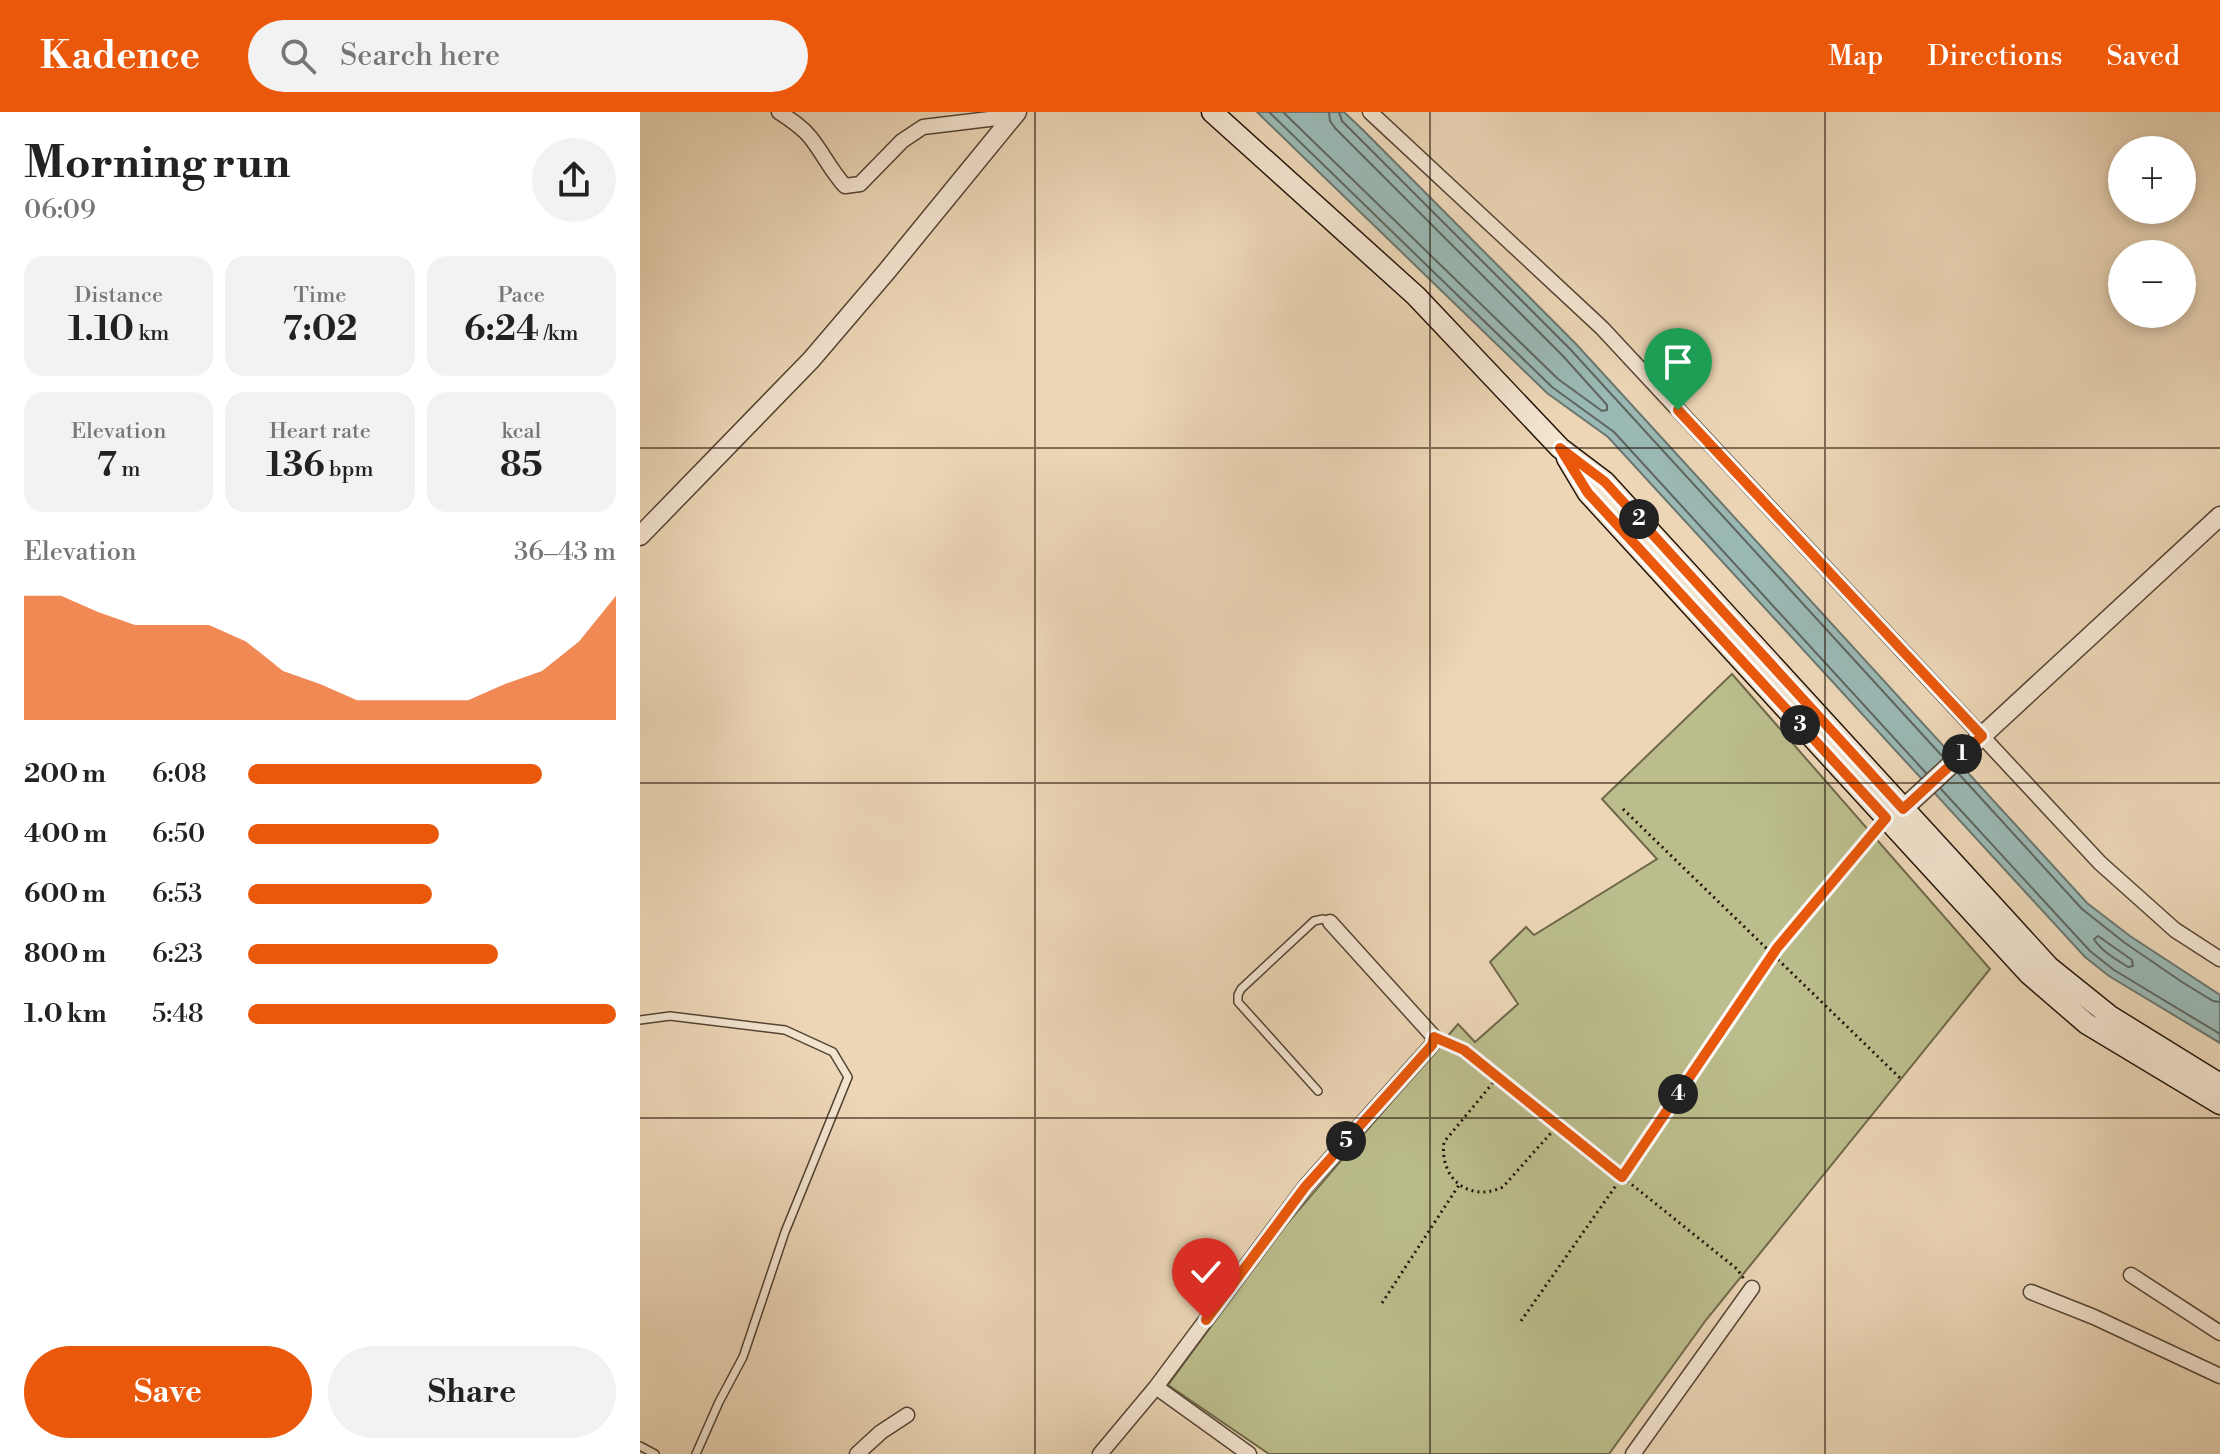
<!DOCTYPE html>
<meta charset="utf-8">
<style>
:root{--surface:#fff;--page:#f2f2f2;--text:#222;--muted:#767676;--accent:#ea580c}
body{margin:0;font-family:"Libre Bodoni",serif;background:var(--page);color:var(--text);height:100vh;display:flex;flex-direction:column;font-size:30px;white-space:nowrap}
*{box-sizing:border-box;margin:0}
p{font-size:26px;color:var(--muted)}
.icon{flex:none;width:44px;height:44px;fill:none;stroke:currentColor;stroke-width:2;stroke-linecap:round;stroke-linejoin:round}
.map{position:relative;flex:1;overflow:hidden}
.sheet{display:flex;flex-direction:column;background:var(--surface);width:640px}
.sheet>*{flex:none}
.tools{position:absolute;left:1468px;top:24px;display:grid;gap:16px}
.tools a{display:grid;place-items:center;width:88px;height:88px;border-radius:50%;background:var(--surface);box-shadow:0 4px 12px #0003;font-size:40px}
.pin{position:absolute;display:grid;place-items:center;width:68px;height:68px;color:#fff;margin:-82px -34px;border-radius:50% 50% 50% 0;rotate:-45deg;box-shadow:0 0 8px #0007}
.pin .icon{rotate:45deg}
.km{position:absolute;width:40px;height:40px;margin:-20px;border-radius:50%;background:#222;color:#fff;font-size:22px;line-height:40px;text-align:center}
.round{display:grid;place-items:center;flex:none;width:84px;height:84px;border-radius:42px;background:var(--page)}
.summary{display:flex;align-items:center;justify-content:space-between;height:136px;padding:0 24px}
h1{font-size:44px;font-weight:800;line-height:60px}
.stats{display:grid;grid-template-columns:repeat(3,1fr);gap:12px;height:136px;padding:8px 24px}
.stats div{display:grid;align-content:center;border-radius:20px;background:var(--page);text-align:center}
.stats b{font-size:34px;font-weight:800}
.stats small{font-size:22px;font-weight:400}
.stats p{font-size:22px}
.chart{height:224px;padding:16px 24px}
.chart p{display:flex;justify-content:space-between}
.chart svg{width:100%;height:144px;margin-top:8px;fill:var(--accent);opacity:.7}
.primary-button{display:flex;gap:16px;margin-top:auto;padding:16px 24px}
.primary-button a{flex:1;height:92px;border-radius:48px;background:var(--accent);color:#fff;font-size:32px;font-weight:800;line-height:92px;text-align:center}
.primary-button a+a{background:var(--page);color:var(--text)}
ul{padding:0 24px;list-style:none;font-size:26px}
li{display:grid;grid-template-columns:128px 96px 1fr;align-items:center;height:60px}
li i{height:20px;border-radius:10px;background:var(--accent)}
header{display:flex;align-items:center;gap:48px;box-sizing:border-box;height:112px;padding:0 40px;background:var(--accent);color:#fff}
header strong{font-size:38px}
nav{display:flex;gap:44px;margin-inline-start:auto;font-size:28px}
.search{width:560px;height:72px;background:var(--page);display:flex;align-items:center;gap:20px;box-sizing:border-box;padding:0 28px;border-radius:44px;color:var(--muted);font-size:30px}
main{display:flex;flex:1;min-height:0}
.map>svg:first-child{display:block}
.green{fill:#bbbd8c;stroke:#6f684a;stroke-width:2}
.water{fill:#9ab8b4;stroke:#6a766f;stroke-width:2}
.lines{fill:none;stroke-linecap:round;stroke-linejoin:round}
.shore{stroke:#5e665e;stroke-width:2}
.service-casing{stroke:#554434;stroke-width:10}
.minor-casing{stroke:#554434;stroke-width:17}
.tertiary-casing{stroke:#554434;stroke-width:21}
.secondary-casing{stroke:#231408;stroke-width:23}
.path{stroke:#231408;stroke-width:3;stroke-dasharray:2 4;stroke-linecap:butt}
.service{stroke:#f3e4d0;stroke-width:7}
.minor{stroke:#f3e4d0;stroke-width:14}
.tertiary{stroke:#f3e4d0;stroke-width:18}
.secondary{stroke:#f3e4d0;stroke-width:20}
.route-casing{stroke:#fff;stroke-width:16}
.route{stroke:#ea580c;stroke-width:10}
.grid{fill:none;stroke:#231408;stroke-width:2;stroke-opacity:0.55}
</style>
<header>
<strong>Kadence</strong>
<div class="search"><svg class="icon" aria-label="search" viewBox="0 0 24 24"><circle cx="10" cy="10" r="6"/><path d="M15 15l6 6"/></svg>Search here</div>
<nav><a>Map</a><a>Directions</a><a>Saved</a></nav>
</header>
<main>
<section class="sheet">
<div class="summary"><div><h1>Morning run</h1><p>06:09</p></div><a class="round"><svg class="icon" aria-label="share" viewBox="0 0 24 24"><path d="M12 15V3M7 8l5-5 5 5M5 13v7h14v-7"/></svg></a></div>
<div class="stats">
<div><p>Distance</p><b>1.10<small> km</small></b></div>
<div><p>Time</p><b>7:02</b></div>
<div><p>Pace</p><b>6:24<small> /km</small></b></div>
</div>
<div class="stats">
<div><p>Elevation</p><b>7<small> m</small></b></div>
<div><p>Heart rate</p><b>136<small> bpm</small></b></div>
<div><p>kcal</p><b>85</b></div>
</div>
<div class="chart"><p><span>Elevation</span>36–43 m</p>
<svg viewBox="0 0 160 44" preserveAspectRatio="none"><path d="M0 44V6L10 6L20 11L30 15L40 15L50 15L60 20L70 29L80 33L90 38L100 38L110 38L120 38L130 33L140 29L150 20L160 6V44z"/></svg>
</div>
<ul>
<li><b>200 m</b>6:08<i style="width:80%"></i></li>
<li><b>400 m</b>6:50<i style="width:52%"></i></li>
<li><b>600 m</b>6:53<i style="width:50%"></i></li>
<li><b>800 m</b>6:23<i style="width:68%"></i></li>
<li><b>1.0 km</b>5:48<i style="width:100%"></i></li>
</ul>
<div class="primary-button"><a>Save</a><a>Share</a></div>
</section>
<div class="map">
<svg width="1580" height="1342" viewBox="0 0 1580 1342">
<rect width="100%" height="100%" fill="#ecd6b6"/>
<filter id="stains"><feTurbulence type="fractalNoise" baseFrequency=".0025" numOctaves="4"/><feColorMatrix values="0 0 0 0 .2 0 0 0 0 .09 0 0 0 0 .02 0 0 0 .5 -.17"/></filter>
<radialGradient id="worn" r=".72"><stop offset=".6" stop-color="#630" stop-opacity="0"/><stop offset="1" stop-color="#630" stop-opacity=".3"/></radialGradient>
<!-- green -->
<path class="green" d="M 1092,562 L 1350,857 L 1066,1208 L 969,1342 L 629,1342 L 528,1273 L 644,1115 L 818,912 L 835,930 L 878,892 L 850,850 L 886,815 L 894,823 L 1017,747 L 962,687 Z"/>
<!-- water -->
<path class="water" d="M 617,0 L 704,0 L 722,17 L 936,232 L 1447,791 L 1490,824 L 1580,883 L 1580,931 L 1469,864 L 1445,845 L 968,325 L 907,281 Z"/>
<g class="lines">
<!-- shore -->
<path class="shore" d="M 629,0 L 912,275 L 974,320 L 1286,661
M 643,0 L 918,267 L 962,299 L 967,298 L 967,293 L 923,244 L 695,16 L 690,9 L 689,0
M 699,0 L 702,9 L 930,237 L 1303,645
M 1318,661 L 1442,797 L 1485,831 L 1542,870 L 1573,889 L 1580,890
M 1301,677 L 1450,839 L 1474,858 L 1580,922
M 1458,824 L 1492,848 L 1493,854 L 1488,855 C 1477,848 1461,839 1454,827 Z"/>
<defs>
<path id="service" d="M 0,908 L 30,904 L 145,918 L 193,940 L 208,965 L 145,1120 L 103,1245 L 79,1290 L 56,1342
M 678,979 L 598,890 L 598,883 L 601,877 L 674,809 L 683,807 L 690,809
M 0,1334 L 15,1342"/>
<path id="minor" d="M 139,0 C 151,8 162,15 170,25 C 183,41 191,59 205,74 L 220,72 L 262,29 L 283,15 L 374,4
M 730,0 L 962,216 L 1460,751 L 1535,818 L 1580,847
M 1491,1163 L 1580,1221
M 1391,1180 L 1454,1205 L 1580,1264
M 217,1342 L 241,1320 L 267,1303
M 460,1342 L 516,1275
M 609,1342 L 516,1275 L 665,1075 L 792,933 L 794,925 L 690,810
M 993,1342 L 1112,1176"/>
<path id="tertiary" d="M 0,424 L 171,248 L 247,159 L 377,0
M 1263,697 L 1580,404"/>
<path id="secondary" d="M 572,0 L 776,184 L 920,336 L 965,370 L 1409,855 L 1470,904 L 1580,972
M 927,346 L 948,381 L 1389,862 L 1447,912 L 1580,992"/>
</defs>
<!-- service casing -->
<use href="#service" class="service-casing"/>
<!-- minor casing -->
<use href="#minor" class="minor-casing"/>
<!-- tertiary casing -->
<use href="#tertiary" class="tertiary-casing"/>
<!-- secondary casing -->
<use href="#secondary" class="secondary-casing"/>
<!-- path -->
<path class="path" d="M 983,697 L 1261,967
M 807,930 L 824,938 L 1097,1157 L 1104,1167
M 857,966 L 804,1030 C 799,1067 830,1091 863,1075 L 918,1013
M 742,1191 L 819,1073
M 881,1209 L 982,1065 L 1137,836 L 1235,718"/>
<!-- service -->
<use href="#service" class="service"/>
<!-- minor -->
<use href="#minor" class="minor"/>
<!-- tertiary -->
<use href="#tertiary" class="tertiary"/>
<!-- secondary -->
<use href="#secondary" class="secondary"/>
</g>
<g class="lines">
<defs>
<path id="route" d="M 566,1208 L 665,1075 L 792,933 L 794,925 L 824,938 L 982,1065 L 1137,836 L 1246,706 L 948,381 L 920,336 L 965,370 L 1263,697 L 1342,624 L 1038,298"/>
</defs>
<!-- route casing -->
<use href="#route" class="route-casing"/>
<!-- route -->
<use href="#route" class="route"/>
</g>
<!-- grid -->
<path class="grid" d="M 395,0 L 395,1342M 790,0 L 790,1342M 1185,0 L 1185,1342M 0,336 L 1580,336M 0,671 L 1580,671M 0,1006 L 1580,1006"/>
<rect width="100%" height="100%" filter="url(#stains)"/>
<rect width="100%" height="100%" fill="url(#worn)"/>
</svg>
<div class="tools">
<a>+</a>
<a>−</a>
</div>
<div class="pin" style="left:1038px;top:298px;background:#1e9e55"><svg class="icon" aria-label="arrive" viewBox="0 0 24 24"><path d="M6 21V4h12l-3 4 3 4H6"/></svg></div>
<div class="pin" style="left:566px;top:1208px;background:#d93025"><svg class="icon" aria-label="check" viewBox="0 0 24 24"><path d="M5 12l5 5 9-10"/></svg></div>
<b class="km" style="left:1322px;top:642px">1</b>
<b class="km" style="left:999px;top:407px">2</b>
<b class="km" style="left:1160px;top:613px">3</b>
<b class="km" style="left:1038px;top:982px">4</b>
<b class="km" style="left:706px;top:1029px">5</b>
</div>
</main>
